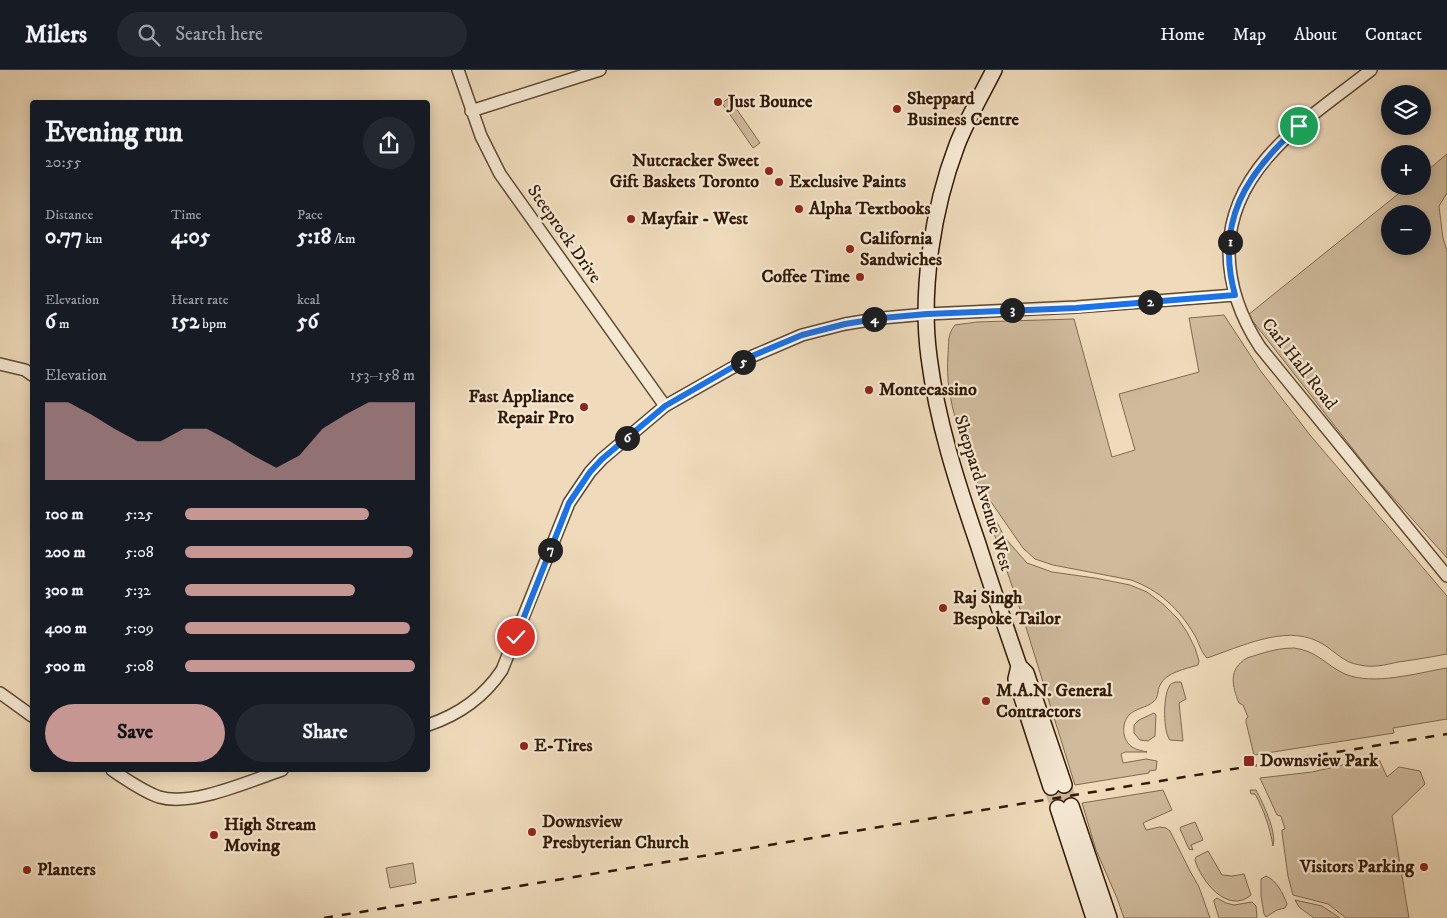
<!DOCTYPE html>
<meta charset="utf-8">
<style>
:root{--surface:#171b24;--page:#242831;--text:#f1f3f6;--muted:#9ea1a6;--line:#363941;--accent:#c59692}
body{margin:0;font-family:"IM FELL DW Pica",serif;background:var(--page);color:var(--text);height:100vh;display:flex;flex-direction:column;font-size:19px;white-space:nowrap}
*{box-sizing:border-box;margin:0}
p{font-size:16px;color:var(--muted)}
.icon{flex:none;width:28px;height:28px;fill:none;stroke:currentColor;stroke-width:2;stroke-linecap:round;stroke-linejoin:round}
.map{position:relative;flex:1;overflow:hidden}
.drawer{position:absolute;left:30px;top:30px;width:400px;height:672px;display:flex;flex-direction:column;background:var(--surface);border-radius:5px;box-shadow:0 2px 12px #0003}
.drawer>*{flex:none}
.buttons{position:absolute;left:1381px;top:15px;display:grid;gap:10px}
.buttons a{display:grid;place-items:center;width:50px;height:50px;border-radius:50%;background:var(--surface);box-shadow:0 2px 12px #0003;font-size:25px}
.pin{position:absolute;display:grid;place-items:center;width:42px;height:42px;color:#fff;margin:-21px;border:2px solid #fff;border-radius:50%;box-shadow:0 1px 5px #0007}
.km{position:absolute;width:25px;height:25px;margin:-12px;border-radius:50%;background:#222;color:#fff;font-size:14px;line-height:25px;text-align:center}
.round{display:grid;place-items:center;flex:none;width:52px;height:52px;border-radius:26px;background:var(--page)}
.head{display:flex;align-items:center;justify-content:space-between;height:85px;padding:0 15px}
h1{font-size:28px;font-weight:800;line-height:38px}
.metrics{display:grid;grid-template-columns:repeat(3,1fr);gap:8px;height:85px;padding:5px 15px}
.metrics div{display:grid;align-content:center}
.metrics b{font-size:21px;font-weight:800}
.metrics small{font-size:14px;font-weight:400}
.metrics p{font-size:14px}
.chart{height:140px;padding:10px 15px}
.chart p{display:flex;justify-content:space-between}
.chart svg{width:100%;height:90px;margin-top:5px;fill:var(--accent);opacity:.7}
.button{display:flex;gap:10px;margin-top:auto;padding:10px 15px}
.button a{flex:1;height:58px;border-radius:30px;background:var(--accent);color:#111;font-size:20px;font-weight:800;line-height:58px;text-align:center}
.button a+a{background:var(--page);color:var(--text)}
ul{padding:0 15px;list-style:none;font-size:16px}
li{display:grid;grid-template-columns:80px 60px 1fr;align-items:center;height:38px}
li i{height:12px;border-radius:6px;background:var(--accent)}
header{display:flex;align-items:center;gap:30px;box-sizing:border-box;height:70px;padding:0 25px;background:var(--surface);border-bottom:1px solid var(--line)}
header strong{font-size:24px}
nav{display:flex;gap:28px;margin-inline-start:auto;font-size:18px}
.search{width:350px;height:45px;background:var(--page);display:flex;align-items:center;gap:12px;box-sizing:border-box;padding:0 18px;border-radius:28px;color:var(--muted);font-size:19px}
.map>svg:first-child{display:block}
.green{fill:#cfba9c;stroke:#806950;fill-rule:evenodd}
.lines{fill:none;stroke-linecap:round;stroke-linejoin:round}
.secondary-tunnel{stroke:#c9b496;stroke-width:15;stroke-dasharray:15 8;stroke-linecap:butt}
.minor-casing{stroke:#604932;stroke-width:14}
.secondary-casing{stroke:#301804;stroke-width:18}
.minor{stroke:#f5e8d3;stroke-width:11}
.secondary{stroke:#f5e8d3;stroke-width:15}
.rail{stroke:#301804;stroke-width:2.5;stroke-dasharray:9 9;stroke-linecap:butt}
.route-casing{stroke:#fff;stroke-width:10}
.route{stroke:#1a73e8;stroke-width:6}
.poi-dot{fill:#8f2418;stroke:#f5e8d3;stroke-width:2}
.labels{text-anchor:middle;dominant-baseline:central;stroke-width:4.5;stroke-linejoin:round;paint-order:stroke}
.poi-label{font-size:18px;font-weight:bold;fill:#301804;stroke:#f5e8d3;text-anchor:start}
.street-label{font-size:18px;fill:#301804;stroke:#f5e8d3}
</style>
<header>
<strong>Milers</strong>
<div class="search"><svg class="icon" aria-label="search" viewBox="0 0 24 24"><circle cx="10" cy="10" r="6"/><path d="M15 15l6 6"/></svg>Search here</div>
<nav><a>Home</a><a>Map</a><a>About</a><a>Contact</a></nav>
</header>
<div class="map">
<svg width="1447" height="848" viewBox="0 0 1447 848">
<rect width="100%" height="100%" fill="#efdbbb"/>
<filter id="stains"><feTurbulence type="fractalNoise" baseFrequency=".004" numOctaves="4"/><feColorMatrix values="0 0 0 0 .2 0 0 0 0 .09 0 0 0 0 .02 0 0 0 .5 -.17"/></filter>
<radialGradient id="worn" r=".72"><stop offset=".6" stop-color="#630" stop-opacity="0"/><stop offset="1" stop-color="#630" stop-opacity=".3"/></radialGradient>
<!-- green -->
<path class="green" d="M 729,28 L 760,73 L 753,78 L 722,33 Z
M 1447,84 L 1447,123 L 1439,136 L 1443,168 L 1447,181 L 1447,488 L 1374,406 L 1248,245 L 1408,116 L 1422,116 L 1423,104 ZM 1390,144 L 1422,144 L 1422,176 L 1390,176 Z
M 1224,245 L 1260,300 L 1310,365 L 1447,526 L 1447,584 C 1431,587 1414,590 1398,592 C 1385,595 1373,598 1360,595 C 1342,593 1333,578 1317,571 C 1284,555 1240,577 1207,588 C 1200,581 1199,572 1194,564 C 1179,539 1159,520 1131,510 L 1053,495 L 1035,489 L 1023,478 L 989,429 L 980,420 C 965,376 944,332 948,285 C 949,272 947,265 955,255 L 977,252 L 1074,249 L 1112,387 L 1135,380 L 1119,324 L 1199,302 L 1189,248 Z
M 984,434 L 989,437 L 1005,468 L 1027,493 L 1052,502 L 1095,508 L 1130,515 L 1147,522 L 1163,534 L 1178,549 L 1187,562 L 1195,578 L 1199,591 L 1198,595 C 1186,599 1166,602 1160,615 C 1157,621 1159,628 1153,632 C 1146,638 1136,638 1129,645 C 1121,654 1122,670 1132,677 C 1137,680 1142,681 1147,682 L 1125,682 L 1121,684 L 1123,693 L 1146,689 L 1157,691 L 1156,700 L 1149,701 L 1149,703 L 1075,715 L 1024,551 Z
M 1294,578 C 1318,581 1325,595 1345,604 C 1373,616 1417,603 1447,598 L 1447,649 L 1393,658 L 1394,663 L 1254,685 L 1246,652 L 1246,649 L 1248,647 L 1243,635 L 1239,633 C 1232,616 1228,599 1247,588 C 1252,586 1258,585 1263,583 C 1273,580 1283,578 1294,578 Z
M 1175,612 L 1181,612 L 1186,629 L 1179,633 L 1183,671 L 1170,670 C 1163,662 1163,627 1169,617 C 1171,613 1171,614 1175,612 Z
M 1154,643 L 1156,645 L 1155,666 L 1148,671 L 1140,670 L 1134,663 L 1134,655 L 1139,650 Z
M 1378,687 L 1387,707 L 1399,697 L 1420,701 L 1425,714 L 1392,746 L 1409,848 L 1346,848 L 1328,834 L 1293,825 L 1288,806 L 1282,763 L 1282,760 L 1285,759 L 1281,746 L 1277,745 L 1260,708 L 1312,702 Z
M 1163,720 L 1172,740 L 1143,753 L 1146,760 L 1160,757 L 1166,758 L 1170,761 L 1190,801 L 1199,817 L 1210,848 L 1124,848 L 1117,828 L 1096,780 L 1082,733 Z
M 1250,720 L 1256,720 C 1263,733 1277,762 1273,776 C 1270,758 1264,740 1255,724 L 1251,724 Z
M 1195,752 L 1203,770 L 1191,775 L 1193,780 L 1189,779 L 1180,759 L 1181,757 Z
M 1208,781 L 1222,805 L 1232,806 L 1244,804 L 1251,825 C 1228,845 1201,811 1195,790 L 1196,787 Z
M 413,793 L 416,813 L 390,818 L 386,798 Z
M 1266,806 C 1277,811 1283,823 1287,834 L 1285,838 L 1277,840 L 1266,847 L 1264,844 L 1261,826 L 1261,809 Z
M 1217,828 L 1226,833 L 1234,835 L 1252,832 L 1256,836 L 1257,848 L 1219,848 L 1214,832 L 1214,830 Z
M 1295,830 L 1322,836 L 1340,848 L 1314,848 L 1299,837 Z"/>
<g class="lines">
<!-- secondary-tunnel -->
<path class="secondary-tunnel" d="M 1064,715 L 1071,736
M 1051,717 L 1058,738"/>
<defs>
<path id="minor" d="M 458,0 L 481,66 L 500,104 L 665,336
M 1371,0 C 1311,47 1230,95 1229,181 C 1229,216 1241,248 1260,277 L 1447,506
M 471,41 L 600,0
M 0,294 L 25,300 L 32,305
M 0,623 L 32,646
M 428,655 C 458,645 484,627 502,600 L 569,433 L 590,402 L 602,389 L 665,336 L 753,286 L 802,265 L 845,254 L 882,248 L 927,244 L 1076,237 L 1235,225
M 112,700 C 127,710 142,721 159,727 C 192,737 249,711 282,700"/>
<path id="secondary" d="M 994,0 C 982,24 967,49 957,75 C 933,138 920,220 929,287 C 937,351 957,413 978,474 C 991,515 1005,555 1019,596 L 1026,603 L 1064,715
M 1019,596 L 1016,609 L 1051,717
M 1071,736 L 1109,848
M 1058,738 L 1094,848"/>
</defs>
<!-- minor casing -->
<use href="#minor" class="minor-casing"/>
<!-- secondary casing -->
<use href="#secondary" class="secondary-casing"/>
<!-- minor -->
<use href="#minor" class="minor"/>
<!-- secondary -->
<use href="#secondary" class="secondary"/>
<!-- rail -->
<path class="rail" d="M 324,848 L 1447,664"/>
</g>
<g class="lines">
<defs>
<path id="route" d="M 516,567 L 569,433 L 590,402 L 602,389 L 665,336 L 752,286 L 802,265 L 845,254 L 882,248 L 927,244 L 1076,238 L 1235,225 C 1215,152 1246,103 1299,56"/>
</defs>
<!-- route casing -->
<use href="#route" class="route-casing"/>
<!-- route -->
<use href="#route" class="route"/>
</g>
<!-- markers -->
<g class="poi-dot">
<circle cx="718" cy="32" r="5"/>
<circle cx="897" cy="39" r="5"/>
<circle cx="769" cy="101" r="5"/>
<circle cx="779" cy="112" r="5"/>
<circle cx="799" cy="139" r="5"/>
<circle cx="631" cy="149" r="5"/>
<circle cx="850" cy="179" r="5"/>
<circle cx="860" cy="207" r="5"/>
<circle cx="869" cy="320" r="5"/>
<circle cx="584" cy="337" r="5"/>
<circle cx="943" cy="538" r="5"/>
<circle cx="986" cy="631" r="5"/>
<circle cx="524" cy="676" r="5"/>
<rect x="1243" y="685" width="12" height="12" rx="2.5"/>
<circle cx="532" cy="762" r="5"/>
<circle cx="214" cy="765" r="5"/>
<circle cx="1424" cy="797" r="5"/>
<circle cx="27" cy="800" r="5"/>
</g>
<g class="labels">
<!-- poi labels -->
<g class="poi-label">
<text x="907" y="29">Sheppard<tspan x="907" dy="21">Business Centre</tspan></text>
<text x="728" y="32">Just Bounce</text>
<text x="759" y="91" text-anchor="end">Nutcracker Sweet<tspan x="759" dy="21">Gift Baskets Toronto</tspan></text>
<text x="789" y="112">Exclusive Paints</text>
<text x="809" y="139">Alpha Textbooks</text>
<text x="641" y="149">Mayfair - West</text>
<text x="860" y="169">California<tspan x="860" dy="21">Sandwiches</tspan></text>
<text x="850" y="207" text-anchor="end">Coffee Time</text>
<text x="879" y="320">Montecassino</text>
<text x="574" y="327" text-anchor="end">Fast Appliance<tspan x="574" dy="21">Repair Pro</tspan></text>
<text x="953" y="528">Raj Singh<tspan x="953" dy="21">Bespoke Tailor</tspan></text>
<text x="996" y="621">M.A.N. General<tspan x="996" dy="21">Contractors</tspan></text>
<text x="534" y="676">E-Tires</text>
<text x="1260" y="691">Downsview Park</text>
<text x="542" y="752">Downsview<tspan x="542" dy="21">Presbyterian Church</tspan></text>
<text x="224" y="755">High Stream<tspan x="224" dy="21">Moving</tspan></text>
<text x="1414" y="797" text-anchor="end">Visitors Parking</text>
<text x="37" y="800">Planters</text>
</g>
<!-- street labels -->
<g class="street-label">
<text transform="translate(564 164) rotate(55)">Steeprock Drive</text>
<text transform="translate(1299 294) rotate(52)">Carl Hall Road</text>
<text transform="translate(983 423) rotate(73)">Sheppard Avenue West</text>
</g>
</g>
<rect width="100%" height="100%" filter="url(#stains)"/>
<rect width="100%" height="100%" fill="url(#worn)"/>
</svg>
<div class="buttons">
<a><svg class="icon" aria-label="layers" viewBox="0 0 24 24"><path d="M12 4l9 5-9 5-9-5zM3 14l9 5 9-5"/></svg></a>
<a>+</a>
<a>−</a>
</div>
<div class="pin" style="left:1299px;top:56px;background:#1e9e55"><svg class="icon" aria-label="arrive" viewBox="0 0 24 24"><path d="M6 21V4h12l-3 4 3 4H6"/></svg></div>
<div class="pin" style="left:516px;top:567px;background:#d93025"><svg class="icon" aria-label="check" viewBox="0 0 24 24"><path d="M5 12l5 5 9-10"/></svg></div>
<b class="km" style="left:1230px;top:172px">1</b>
<b class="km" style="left:1150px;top:232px">2</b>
<b class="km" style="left:1012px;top:240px">3</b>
<b class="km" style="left:874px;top:249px">4</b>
<b class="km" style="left:743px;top:292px">5</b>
<b class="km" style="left:627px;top:368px">6</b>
<b class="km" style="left:550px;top:480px">7</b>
<section class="drawer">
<div class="head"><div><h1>Evening run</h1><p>20:55</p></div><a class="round"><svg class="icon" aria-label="share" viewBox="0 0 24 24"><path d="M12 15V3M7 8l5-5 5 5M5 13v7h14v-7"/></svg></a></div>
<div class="metrics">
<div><p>Distance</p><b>0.77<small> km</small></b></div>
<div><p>Time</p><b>4:05</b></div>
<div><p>Pace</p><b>5:18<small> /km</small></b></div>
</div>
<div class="metrics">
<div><p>Elevation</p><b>6<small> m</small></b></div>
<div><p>Heart rate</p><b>152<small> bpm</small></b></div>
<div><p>kcal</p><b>56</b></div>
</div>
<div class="chart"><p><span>Elevation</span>153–158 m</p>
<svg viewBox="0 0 160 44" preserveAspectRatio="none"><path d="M0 44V6L10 6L20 12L30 19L40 25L50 25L60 19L70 19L80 25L90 32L100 38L110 32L120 19L130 12L140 6L150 6L160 6V44z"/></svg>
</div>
<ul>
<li><b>100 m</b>5:25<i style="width:80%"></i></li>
<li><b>200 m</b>5:08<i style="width:99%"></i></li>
<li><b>300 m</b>5:32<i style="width:74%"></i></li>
<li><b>400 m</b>5:09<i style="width:98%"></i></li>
<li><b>500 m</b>5:08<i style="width:100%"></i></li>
</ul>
<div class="button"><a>Save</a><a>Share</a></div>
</section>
</div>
